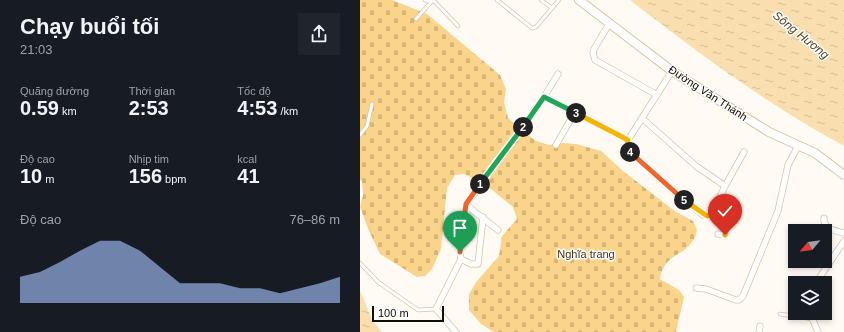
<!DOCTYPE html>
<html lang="vi">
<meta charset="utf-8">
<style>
:root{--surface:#171b24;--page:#20242c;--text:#f1f3f6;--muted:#9ea1a6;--accent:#96b1e4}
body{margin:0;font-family:Arial,sans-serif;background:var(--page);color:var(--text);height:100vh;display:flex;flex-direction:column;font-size:15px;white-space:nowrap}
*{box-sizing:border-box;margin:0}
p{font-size:13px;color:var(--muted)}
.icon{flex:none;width:22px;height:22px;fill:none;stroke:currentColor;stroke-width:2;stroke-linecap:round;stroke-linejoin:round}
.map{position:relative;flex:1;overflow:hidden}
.details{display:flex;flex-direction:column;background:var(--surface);width:360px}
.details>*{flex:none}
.needle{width:26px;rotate:241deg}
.buttons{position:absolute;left:428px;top:224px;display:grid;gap:8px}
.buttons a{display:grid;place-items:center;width:44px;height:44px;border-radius:0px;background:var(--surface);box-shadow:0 2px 6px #0003;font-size:20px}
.scale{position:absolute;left:12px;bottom:10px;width:72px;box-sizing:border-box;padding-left:4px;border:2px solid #120c03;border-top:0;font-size:11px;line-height:14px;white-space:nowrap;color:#120c03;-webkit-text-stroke:3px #fff;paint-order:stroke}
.pin{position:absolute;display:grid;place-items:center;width:34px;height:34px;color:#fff;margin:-41px -17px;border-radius:50% 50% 50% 0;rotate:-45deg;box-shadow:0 0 4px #0007}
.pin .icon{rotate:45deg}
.km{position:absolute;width:20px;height:20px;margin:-10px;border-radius:50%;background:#222;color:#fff;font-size:11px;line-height:20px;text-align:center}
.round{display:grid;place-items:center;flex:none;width:42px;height:42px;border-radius:0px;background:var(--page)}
.summary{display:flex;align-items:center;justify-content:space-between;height:68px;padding:0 20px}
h1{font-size:22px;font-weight:600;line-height:30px}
.figures{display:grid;grid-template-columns:repeat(3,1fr);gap:6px;height:68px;padding:4px 20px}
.figures div{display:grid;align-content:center}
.figures b{font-size:20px;font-weight:600}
.figures small{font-size:11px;font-weight:400}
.figures p{font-size:11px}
.chart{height:112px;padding:8px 20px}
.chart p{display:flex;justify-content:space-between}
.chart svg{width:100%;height:72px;margin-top:4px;fill:var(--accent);opacity:.7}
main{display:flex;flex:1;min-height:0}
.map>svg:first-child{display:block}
.cemetery{fill:url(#cemetery-stones)}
.water{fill:url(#water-ripples)}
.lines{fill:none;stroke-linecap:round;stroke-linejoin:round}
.service-casing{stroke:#d7c4a3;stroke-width:4.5}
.minor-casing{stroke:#d7c4a3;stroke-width:7}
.secondary-casing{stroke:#d7c4a3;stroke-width:10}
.service{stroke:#fff;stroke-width:3}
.minor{stroke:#fff;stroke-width:5.5}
.secondary{stroke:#fff;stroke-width:8}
.split-1-casing{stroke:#fff;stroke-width:8}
.split-2-casing{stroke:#fff;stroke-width:8}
.split-3-casing{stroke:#fff;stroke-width:8}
.split-4-casing{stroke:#fff;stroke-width:8}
.split-5-casing{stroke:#fff;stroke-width:8}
.split-6-casing{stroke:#fff;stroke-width:8}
.split-1{stroke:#f0652b;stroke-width:5}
.split-2{stroke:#22a559;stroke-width:5}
.split-3{stroke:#22a559;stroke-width:5}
.split-4{stroke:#f5b400;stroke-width:5}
.split-5{stroke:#f0652b;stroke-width:5}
.split-6{stroke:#f5b400;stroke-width:5}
.labels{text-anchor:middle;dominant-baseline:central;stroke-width:3;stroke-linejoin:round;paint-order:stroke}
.street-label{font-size:11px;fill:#120c03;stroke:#fff}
.park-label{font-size:11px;fill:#463411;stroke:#fff}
.water-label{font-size:12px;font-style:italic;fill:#574422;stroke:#fff}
</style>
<main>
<section class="details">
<div class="summary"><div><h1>Chạy buổi tối</h1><p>21:03</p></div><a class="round"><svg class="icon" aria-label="share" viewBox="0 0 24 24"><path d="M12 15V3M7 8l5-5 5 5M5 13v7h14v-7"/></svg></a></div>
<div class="figures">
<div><p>Quãng đường</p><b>0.59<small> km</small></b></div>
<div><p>Thời gian</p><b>2:53</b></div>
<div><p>Tốc độ</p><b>4:53<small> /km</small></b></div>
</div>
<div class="figures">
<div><p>Độ cao</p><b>10<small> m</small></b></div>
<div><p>Nhịp tim</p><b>156<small> bpm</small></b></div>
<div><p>kcal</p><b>41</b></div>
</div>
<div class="chart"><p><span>Độ cao</span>76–86 m</p>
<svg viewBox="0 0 160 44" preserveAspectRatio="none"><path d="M0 44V28L10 25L20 19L30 12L40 6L50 6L60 12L70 22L80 32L90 32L100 32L110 35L120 35L130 38L140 35L150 32L160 28V44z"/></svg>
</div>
</section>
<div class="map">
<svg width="484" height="332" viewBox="0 0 484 332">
<defs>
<pattern id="cemetery-stones" width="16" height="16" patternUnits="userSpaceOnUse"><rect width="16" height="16" fill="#fbd48c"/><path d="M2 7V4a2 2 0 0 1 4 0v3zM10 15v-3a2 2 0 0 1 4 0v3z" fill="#d6b577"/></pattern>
<pattern id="water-ripples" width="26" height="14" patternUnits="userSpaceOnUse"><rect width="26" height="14" fill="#f9deb0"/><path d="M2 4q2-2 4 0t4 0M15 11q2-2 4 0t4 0" fill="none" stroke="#d4bd96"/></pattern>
</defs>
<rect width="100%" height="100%" fill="#fffbf4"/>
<!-- cemetery -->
<path class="cemetery" d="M 0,0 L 32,0 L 67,14 L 140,75 L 146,89 L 144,102 L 148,118 L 159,128 L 176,141 L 189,145 L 203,143 L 216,144 L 241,151 L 263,171 L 316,212 L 333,221 L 337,230 C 336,234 335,239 332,242 C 321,258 305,253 300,279 L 319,290 L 324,297 L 316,332 L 134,332 L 121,324 L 109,310 L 109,294 L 117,281 L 139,256 L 142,236 L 157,219 L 153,207 L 126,185 L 104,174 L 95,175 L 87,188 L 81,249 L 72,269 L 65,276 L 57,277 L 20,254 L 9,231 L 0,207 L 3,195 L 2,182 L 0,179 Z"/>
<!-- water -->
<path class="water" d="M 270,0 L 484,0 L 484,146 C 408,105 338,53 270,0 Z
M 0,291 L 13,321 L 22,332 L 0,332 Z"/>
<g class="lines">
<defs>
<path id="service" d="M 65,0 L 71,2
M 73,0 L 98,26
M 137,0 L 172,28 L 176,27 L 199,0
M 181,0 L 192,8
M 56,19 L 73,0
M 0,135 L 7,126 L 12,104
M 0,263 L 18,282 L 58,310 L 76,309
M 420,314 L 452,319"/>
<path id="minor" d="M 249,24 L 234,49 L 233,53 L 235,60 L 297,95
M 184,97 L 198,74
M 283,119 L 336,166 L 365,186 L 352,214 L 369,221 L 365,235 L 358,234
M 268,140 L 267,149 L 312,190 L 343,215 L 347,216 L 352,214
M 196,145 L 215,112
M 365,186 L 384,152
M 106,205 L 138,230
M 464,218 C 463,229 476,231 484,233
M 101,259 L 111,264 L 118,264 L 123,217
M 456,283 L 484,241
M 336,288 L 346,289 L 376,300 L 379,300 L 383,296 L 418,211 L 428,165 L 438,146
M 450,313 L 458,332
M 96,332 L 76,309 L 101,259 L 100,251 L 106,205 L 184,97 L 268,140 L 312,71
M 399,332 L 400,326"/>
<path id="secondary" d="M 219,0 L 312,71 L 409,132 L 455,153 L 484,175"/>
</defs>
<!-- service casing -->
<use href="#service" class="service-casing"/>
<!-- minor casing -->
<use href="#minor" class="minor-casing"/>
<!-- secondary casing -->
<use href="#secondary" class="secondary-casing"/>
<!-- service -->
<use href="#service" class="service"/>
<!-- minor -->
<use href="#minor" class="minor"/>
<!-- secondary -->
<use href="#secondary" class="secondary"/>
</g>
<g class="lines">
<defs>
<path id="split-1" d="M 100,252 L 106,204 L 120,184"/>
<path id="split-2" d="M 120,184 L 163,127"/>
<path id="split-3" d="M 163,127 L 184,97 L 216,113"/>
<path id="split-4" d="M 216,113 L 268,140 L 267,149 L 270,152"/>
<path id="split-5" d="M 270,152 L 324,200"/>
<path id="split-6" d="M 324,200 L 347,216 L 352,214 L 369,221 L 365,235"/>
</defs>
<!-- split-1 casing -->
<use href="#split-1" class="split-1-casing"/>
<!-- split-2 casing -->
<use href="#split-2" class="split-2-casing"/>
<!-- split-3 casing -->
<use href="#split-3" class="split-3-casing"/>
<!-- split-4 casing -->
<use href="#split-4" class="split-4-casing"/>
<!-- split-5 casing -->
<use href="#split-5" class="split-5-casing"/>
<!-- split-6 casing -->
<use href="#split-6" class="split-6-casing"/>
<!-- split-1 -->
<use href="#split-1" class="split-1"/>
<!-- split-2 -->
<use href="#split-2" class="split-2"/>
<!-- split-3 -->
<use href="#split-3" class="split-3"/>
<!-- split-4 -->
<use href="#split-4" class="split-4"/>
<!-- split-5 -->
<use href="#split-5" class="split-5"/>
<!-- split-6 -->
<use href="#split-6" class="split-6"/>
</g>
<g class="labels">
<!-- street labels -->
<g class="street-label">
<text transform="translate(348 93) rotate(33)">Đường Văn Thánh</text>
</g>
<!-- park labels -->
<g class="park-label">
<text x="226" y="254">Nghĩa trang</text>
</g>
<!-- water labels -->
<g class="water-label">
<text transform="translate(441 35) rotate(39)">Sông Hương</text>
</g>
</g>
</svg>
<div class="buttons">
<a><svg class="needle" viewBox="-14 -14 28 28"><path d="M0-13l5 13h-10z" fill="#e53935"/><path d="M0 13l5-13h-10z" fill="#9ea1a6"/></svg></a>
<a><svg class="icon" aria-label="layers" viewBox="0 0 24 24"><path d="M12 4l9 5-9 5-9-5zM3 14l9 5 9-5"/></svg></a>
</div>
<div class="scale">100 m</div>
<div class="pin" style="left:100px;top:252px;background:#1e9e55"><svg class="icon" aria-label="arrive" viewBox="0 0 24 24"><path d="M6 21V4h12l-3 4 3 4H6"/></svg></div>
<div class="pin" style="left:365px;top:235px;background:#d93025"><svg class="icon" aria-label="check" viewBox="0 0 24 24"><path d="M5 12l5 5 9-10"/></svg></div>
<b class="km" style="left:120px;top:184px">1</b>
<b class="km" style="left:163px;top:127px">2</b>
<b class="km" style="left:216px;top:113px">3</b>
<b class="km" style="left:270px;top:152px">4</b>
<b class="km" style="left:324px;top:200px">5</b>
</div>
</main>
